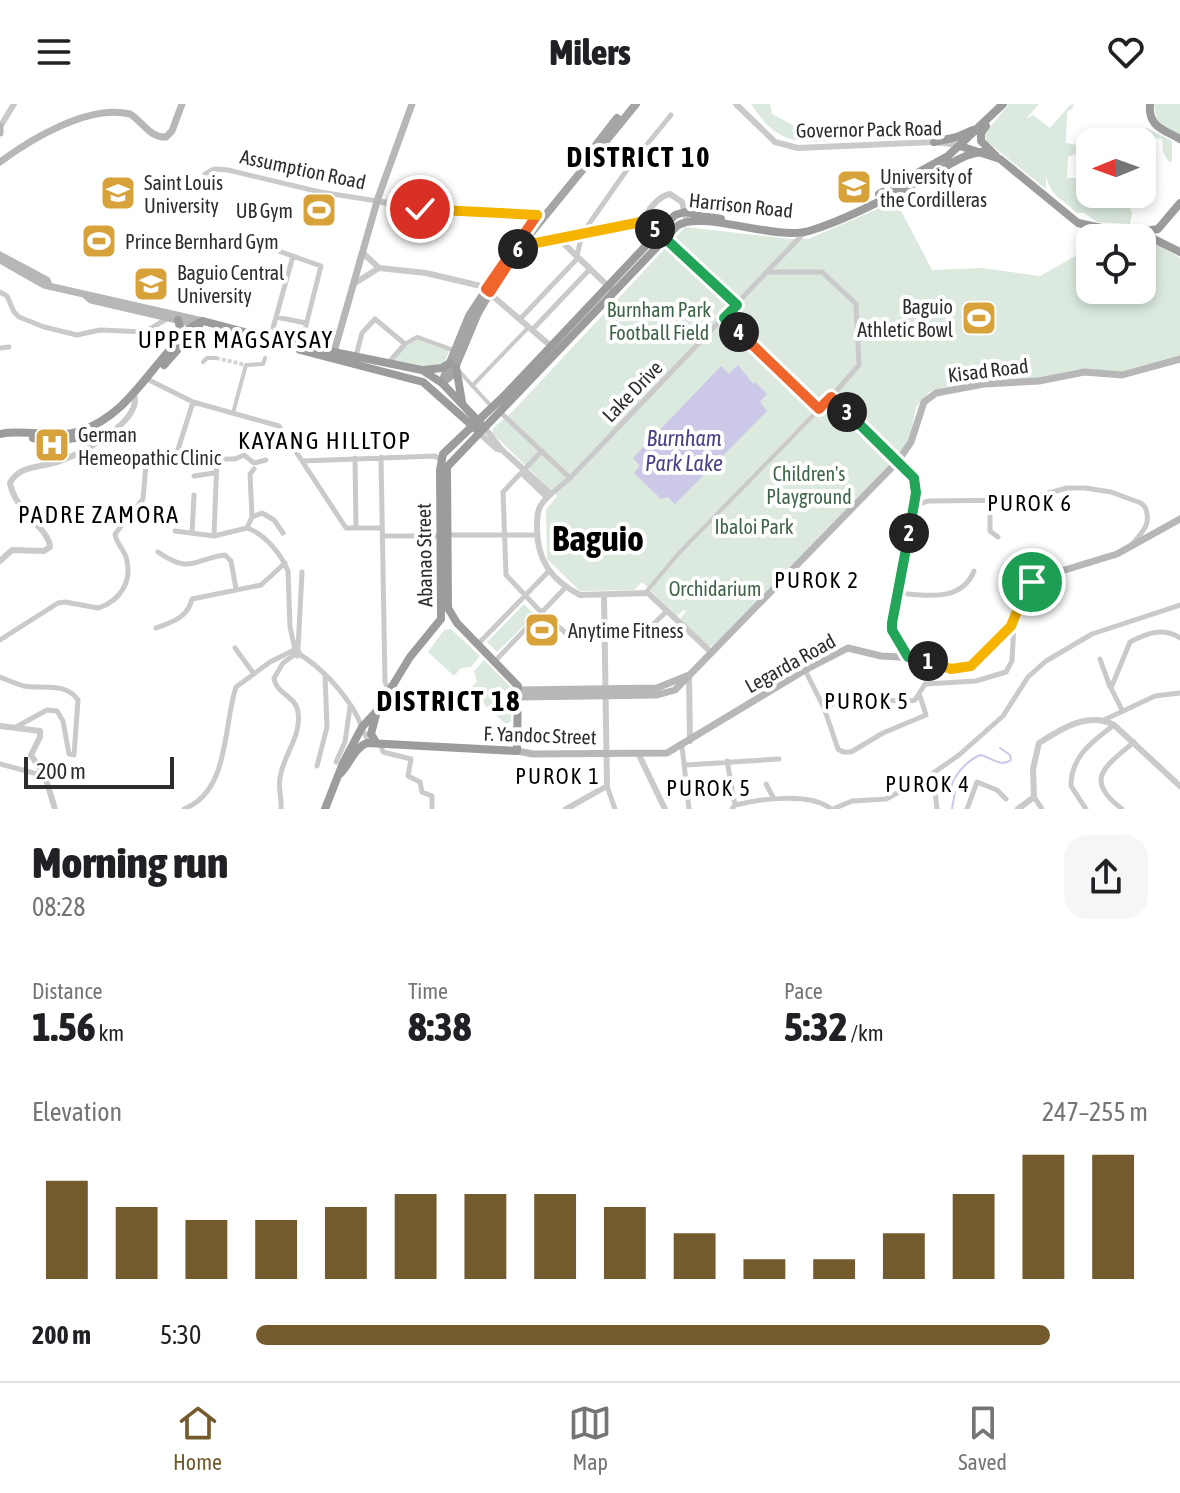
<!DOCTYPE html>
<meta charset="utf-8">
<style>
:root{--surface:#fff;--page:#f6f6f6;--text:#202124;--muted:#757577;--line:#e0e0e0;--accent:#735b2e}
body{margin:0;font-family:"Asap Condensed",sans-serif;background:var(--page);color:var(--text);height:100vh;display:flex;flex-direction:column;font-size:30px;white-space:nowrap}
*{box-sizing:border-box;margin:0}
p{font-size:26px;color:var(--muted)}
.icon{flex:none;width:44px;height:44px;fill:none;stroke:currentColor;stroke-width:2;stroke-linecap:round;stroke-linejoin:round}
.map{position:relative;height:705px;overflow:hidden}
.details{display:flex;flex-direction:column;background:var(--surface);flex:1}
.details>*{flex:none}
.needle{width:52px;rotate:269deg}
.buttons{position:absolute;left:1076px;top:24px;display:grid;gap:16px}
.buttons a{display:grid;place-items:center;width:80px;height:80px;border-radius:16px;background:var(--surface);box-shadow:0 4px 12px #0003;font-size:40px}
.scale{position:absolute;left:24px;bottom:20px;width:150px;box-sizing:border-box;padding-left:8px;border:4px solid #2d2d2d;border-top:0;font-size:22px;line-height:28px;white-space:nowrap;color:#2d2d2d;-webkit-text-stroke:6px #fff;paint-order:stroke}
.pin{position:absolute;display:grid;place-items:center;width:68px;height:68px;color:#fff;margin:-34px;border:4px solid #fff;border-radius:50%;box-shadow:0 2px 8px #0007}
.km{position:absolute;width:40px;height:40px;margin:-20px;border-radius:50%;background:#222;color:#fff;font-size:22px;line-height:40px;text-align:center}
.round{display:grid;place-items:center;flex:none;width:84px;height:84px;border-radius:24px;background:var(--page)}
.headline{display:flex;align-items:center;justify-content:space-between;height:136px;padding:0 32px}
h1{font-size:44px;font-weight:800;line-height:60px}
.metrics{display:grid;grid-template-columns:repeat(3,1fr);gap:12px;height:136px;padding:8px 32px}
.metrics div{display:grid;align-content:center}
.metrics b{font-size:40px;font-weight:800}
.metrics small{font-size:22px;font-weight:400}
.metrics p{font-size:22px}
.chart{height:224px;padding:16px 32px}
.chart p{display:flex;justify-content:space-between}
.chart svg{width:100%;height:144px;margin-top:8px;stroke:var(--accent);stroke-width:6}
ul{padding:0 32px;list-style:none;font-size:26px}
li{display:grid;grid-template-columns:128px 96px 1fr;align-items:center;height:60px}
li i{height:20px;border-radius:10px;background:var(--accent)}
header{display:flex;justify-content:space-between;align-items:center;height:104px;padding:0 32px;background:var(--surface);font-size:36px;font-weight:800}
.menu{display:flex;justify-content:space-around;align-items:center;height:112px;border-top:2px solid var(--line);background:var(--surface);font-size:22px;color:var(--muted)}
.menu a{display:grid;justify-items:center;gap:4px}
.menu .active{color:var(--accent)}
.map>svg:first-child{display:block}
.green{fill:#dbe9de}
.water{fill:#ccc8e8}
.lines{fill:none;stroke-linecap:round;stroke-linejoin:round}
.stream{stroke:#ccc8e8;stroke-width:2}
.pedestrian-tunnel{stroke:#d5d5d5;stroke-width:4;stroke-dasharray:4 2;stroke-linecap:butt}
.pedestrian{stroke:#cacaca;stroke-width:4}
.minor{stroke:#cacaca;stroke-width:5}
.tertiary{stroke:#cacaca;stroke-width:6}
.secondary{stroke:#b7b7b7;stroke-width:7}
.primary{stroke:#a5a5a5;stroke-width:8}
.trunk{stroke:#9c9c9c;stroke-width:8}
.split-1-casing{stroke:#fff;stroke-width:16}
.split-2-casing{stroke:#fff;stroke-width:16}
.split-3-casing{stroke:#fff;stroke-width:16}
.split-4-casing{stroke:#fff;stroke-width:16}
.split-5-casing{stroke:#fff;stroke-width:16}
.split-6-casing{stroke:#fff;stroke-width:16}
.split-7-casing{stroke:#fff;stroke-width:16}
.split-8-casing{stroke:#fff;stroke-width:16}
.split-1{stroke:#f5b400;stroke-width:10}
.split-2{stroke:#22a559;stroke-width:10}
.split-3{stroke:#22a559;stroke-width:10}
.split-4{stroke:#f0652b;stroke-width:10}
.split-5{stroke:#22a559;stroke-width:10}
.split-6{stroke:#f5b400;stroke-width:10}
.split-7{stroke:#f0652b;stroke-width:10}
.split-8{stroke:#f5b400;stroke-width:10}
.labels{text-anchor:middle;dominant-baseline:central;stroke-width:8;stroke-linejoin:round;paint-order:stroke}
.street-label{font-size:20px;fill:#2d2d2d;stroke:#fff}
.poi-label{font-size:20px;fill:#2d2d2d;stroke:#fff;text-anchor:start}
.park-label{font-size:20px;fill:#3e6548;stroke:#fff}
.water-label{font-size:22px;font-style:italic;fill:#4a4188;stroke:#fff}
.neighbourhood-label{font-size:22px;letter-spacing:2px;fill:#000;stroke:#fff}
.quarter-label{font-size:24px;letter-spacing:2px;fill:#000;stroke:#fff}
.district-label{font-size:28px;font-weight:bold;letter-spacing:2px;fill:#000;stroke:#fff}
.town-label{font-size:36px;font-weight:bold;fill:#000;stroke:#fff}
</style>
<header><svg class="icon" aria-label="menu" viewBox="0 0 24 24"><path d="M4 6h16M4 12h16M4 18h16"/></svg>Milers<svg class="icon" aria-label="heart" viewBox="0 0 24 24"><path d="M12 20l-8-8c-3-5 5-10 8-4 3-6 11-1 8 4z"/></svg></header>
<div class="map">
<svg width="1180" height="705" viewBox="0 0 1180 705">
<rect width="100%" height="100%" fill="#fff"/>
<!-- green -->
<path class="green" d="M 751,0 L 770,0 L 772,10 L 804,27 L 832,37 C 791,40 774,35 751,0 Z
M 1009,0 L 1039,0 L 1026,15 L 1033,11 L 1050,24 L 1070,1 L 1074,0 L 1072,5 L 1067,7 L 1066,39 L 1077,41 L 1079,45 L 1078,49 L 1068,53 L 1067,74 L 1076,74 L 1077,89 L 1088,88 L 1089,92 L 1128,90 L 1124,93 L 1132,109 L 1130,120 L 1097,118 L 1084,109 L 1076,109 C 1064,94 1052,96 1046,72 L 1046,85 L 986,37 L 985,29 Z
M 1154,0 L 1180,0 L 1180,34 L 1157,18 Z
M 1147,24 L 1172,37 L 1172,58 L 1168,57 L 1163,48 L 1162,35 L 1144,33 L 1143,50 L 1148,54 L 1146,73 L 1148,75 L 1142,80 L 1142,38 L 1122,36 L 1126,29 L 1139,29 Z
M 896,97 L 932,166 L 982,164 L 1040,172 L 1090,144 L 1090,186 L 1142,186 L 1142,137 L 1159,141 L 1180,154 L 1180,252 L 1129,267 L 1114,269 L 1078,265 L 1039,274 L 952,281 L 929,288 L 916,303 L 911,329 L 904,346 L 713,542 L 708,542 L 680,515 L 686,507 L 684,506 L 677,512 L 642,478 L 634,486 L 580,487 L 547,455 L 546,406 L 557,392 L 492,329 L 493,324 L 511,309 L 685,123 L 790,135 L 808,135 Z
M 412,233 L 450,245 L 444,259 L 430,263 L 392,256 Z
M 524,500 L 535,511 L 497,548 L 487,538 Z
M 451,525 L 480,552 L 471,563 L 461,564 L 454,572 L 428,548 L 444,526 Z
M 484,556 L 512,584 L 511,616 L 507,621 L 468,586 L 477,578 L 474,567 Z"/>
<!-- water -->
<path class="water" d="M 738,261 L 753,280 L 755,278 L 767,290 L 760,298 L 767,307 L 675,400 L 668,393 L 661,395 L 634,369 L 640,362 L 633,354 L 721,262 L 729,270 Z"/>
<g class="lines">
<!-- stream -->
<path class="stream" d="M 952,705 L 955,688 L 951,686 C 951,673 968,656 980,651 C 991,653 1000,664 1011,656 L 1010,651 L 1000,644"/>
<!-- pedestrian-tunnel -->
<path class="pedestrian-tunnel" d="M 216,254 L 246,261"/>
<!-- pedestrian -->
<path class="pedestrian" d="M 720,211 L 819,305
M 405,240 L 417,233 L 453,246
M 203,258 L 207,254 L 216,254
M 459,267 L 491,302
M 472,282 L 528,224
M 233,309 L 246,261 L 263,260 L 265,254
M 646,488 L 679,449 L 831,293"/>
<!-- minor -->
<path class="minor" d="M 205,70 L 214,65 L 228,66 L 320,88 L 377,97
M 667,134 L 737,201
M 270,144 L 321,162 L 301,241
M 768,168 L 822,168 L 856,200 L 859,261 L 831,293 L 898,357
M 0,188 L 7,192 L 14,208 L 19,213 L 44,223 L 77,231 L 100,226 L 145,228 L 168,214
M 276,213 L 306,219
M 521,214 L 576,156 L 582,130 L 631,60 L 671,11
M 533,225 L 590,165
M 270,235 L 293,152
M 0,244 L 9,243
M 356,252 L 362,229 L 375,215 L 405,240 L 389,258
M 147,275 L 193,298 L 279,322 L 346,424 L 382,424
M 500,308 L 570,374
M 542,347 L 503,388 L 506,471 L 542,509 L 566,529 L 645,528 L 667,507
M 381,353 L 385,578 L 389,586
M 355,354 L 356,424
M 302,357 L 435,352 L 440,355
M 194,372 L 214,369
M 551,390 L 570,374 L 804,129
M 990,397 L 990,427 L 998,433
M 914,402 L 928,397 L 1023,396 L 1067,384 L 1085,384 L 1111,388 L 1141,399 L 1145,403 C 1152,419 1143,428 1133,439
M 252,412 L 250,370 L 254,365
M 247,424 L 252,413 L 262,409 L 274,416 L 283,429
M 175,427 L 214,432 L 247,424 C 265,430 281,450 288,467 L 290,523 L 295,545 L 293,549 L 297,552 L 299,548 L 295,545
M 192,429 L 194,391
M 214,431 L 217,355 L 235,355 L 244,351 L 254,359 L 266,356
M 448,431 L 537,431
M 382,432 L 440,432
M 158,448 C 191,471 193,455 225,451 L 231,457 L 236,485
M 897,489 C 926,491 961,499 974,467
M 156,524 C 173,518 188,513 192,495 L 261,481 L 285,459
M 0,536 L 58,499 L 65,498 L 98,504 C 121,497 133,476 126,453 C 123,444 116,439 115,430 L 143,395 L 146,360 L 150,357 L 170,357 L 176,352 L 193,298
M 478,540 L 549,467
M 235,544 L 254,570
M 298,545 L 302,468
M 299,550 C 321,563 343,587 356,610 C 361,619 363,630 370,638
M 1100,555 L 1110,583
M 496,556 L 566,483
M 805,566 L 824,604 L 838,645 L 843,648 L 851,648 L 883,629 L 926,611 L 920,592
M 0,573 C 8,576 16,580 24,582 C 42,585 66,578 78,596 L 74,651 L 69,650 L 63,617 L 57,607 L 47,606 L 16,623
M 824,604 L 852,591 L 904,598 L 915,596 L 925,580 L 976,577 L 1006,568 L 1012,557 L 1014,519
M 1122,606 L 1111,584 L 1130,538 C 1147,529 1163,523 1180,534
M 1104,616 L 1155,592 L 1180,589
M 380,639 L 383,648 L 411,655 L 408,672 L 420,678 L 422,688 L 432,692 L 432,705
M 682,642 L 689,705
M 727,657 L 735,701
M 336,658 L 345,638 L 350,603
M 0,660 L 45,672
M 686,661 L 779,655
M 317,662 L 327,623 L 325,572
M 929,672 L 935,687 L 937,705
M 766,680 L 773,693
M 607,682 L 615,705
M 1034,693 L 1042,705
M 184,705 C 230,687 223,622 236,583 L 270,558 L 292,547
M 281,705 C 282,695 278,684 280,674 C 283,651 302,632 298,608 C 296,592 276,590 274,574 L 283,559 L 294,551
M 732,705 L 735,701 C 760,695 810,688 831,705
M 833,705 L 852,697 L 886,695 L 929,672 L 959,651 L 1003,612 L 1028,573 L 1046,557 L 1092,530 L 1180,501
M 967,705 L 977,678 L 997,686 L 1006,695
M 1086,705 L 1071,682 C 1071,652 1092,638 1114,621
M 1122,705 C 1083,675 1105,663 1134,638"/>
<!-- tertiary -->
<path class="tertiary" d="M 736,0 L 775,38 L 798,44 L 934,38 L 959,41
M 0,23 L 14,0
M 377,97 L 420,105 L 539,111
M 646,117 C 645,106 660,92 670,90 L 682,98 L 687,117
M 525,135 L 531,140 L 646,117
M 559,135 L 611,185
M 364,150 L 379,164 L 426,169 L 481,182 L 552,243
M 355,179 L 379,164
M 484,323 L 502,346 L 551,390 C 538,401 537,407 537,424 C 537,456 551,476 580,491 L 648,489 L 712,549
M 479,329 L 497,345 L 502,346
M 898,357 L 912,371 L 916,385 L 892,519 L 892,526 L 908,553
M 523,366 L 524,371 L 547,393
M 0,457 L 12,446 L 44,447 L 50,443 C 49,424 15,408 10,379 C 20,360 42,364 60,357 C 82,349 137,320 135,294
M 689,571 L 690,637
M 0,622 L 40,627 L 40,633 L 31,651 L 45,672 L 55,705
M 638,649 L 665,705
M 566,705 L 607,682 L 604,492
M 1018,705 L 1034,693 L 1033,665 L 1039,639 C 1061,625 1088,607 1114,621 L 1180,682"/>
<!-- secondary -->
<path class="secondary" d="M 0,22 L 0,29
M 0,58 C 31,35 89,0 130,10 C 143,18 150,34 166,33 L 172,27 L 182,0
M 0,151 L 47,176 L 49,181
M 0,156 L 44,181 L 203,217
M 85,191 L 91,196 L 190,219
M 334,248 L 378,94 L 412,0
M 519,586 L 657,584 L 689,571
M 519,593 L 657,591 L 675,586 L 898,357 L 911,338 L 924,298 L 936,289 L 984,280 L 1039,277 L 1084,268 L 1122,271 L 1180,255
M 517,647 L 533,650 L 667,649 L 805,566 L 848,544 L 881,552 L 918,554 L 951,565 L 966,564 C 979,557 1004,533 1013,520 C 1025,503 1021,483 1042,473 L 1117,450 L 1180,415"/>
<!-- primary -->
<path class="primary" d="M 596,41 L 617,14
M 442,278 L 469,212 L 484,189
M 442,279 L 452,271 L 478,209 L 509,156 L 636,0"/>
<!-- trunk -->
<path class="trunk" d="M 1150,0 C 1148,23 1163,25 1180,35
M 986,22 L 981,29 L 981,37 L 996,52
M 934,38 L 957,33 L 973,26
M 960,42 L 1000,55 L 1078,119 L 1154,135 L 1180,148
M 879,90 L 948,52 L 1003,0
M 1141,128 L 1158,125 L 1180,99
M 178,216 L 182,231
M 300,246 L 423,278 L 476,325
M 164,261 L 200,220
M 456,263 L 462,298
M 424,266 L 442,264 L 450,259
M 0,330 C 26,324 53,336 80,327 C 120,314 141,279 167,249 C 178,235 186,224 203,217 L 270,235 L 422,266 L 442,279 L 481,320
M 33,334 L 50,338 L 75,334
M 376,638 L 371,630 L 377,607
M 340,670 C 350,660 354,644 367,639 L 517,647 L 518,582 L 457,519 L 448,504 L 447,363 L 677,122 C 700,105 775,137 809,127 C 849,115 893,90 931,71 C 946,63 963,50 981,48
M 325,705 L 343,659 L 362,623 L 377,607 L 410,553 L 441,515 L 440,366 L 443,350 L 503,293 L 675,111 L 685,108 L 721,115"/>
</g>
<g class="lines">
<defs>
<path id="split-1" d="M 928,557 L 951,565 L 971,562 L 1011,522 L 1026,485 L 1032,478"/>
<path id="split-2" d="M 909,429 L 892,519 L 892,526 L 908,553 L 928,557"/>
<path id="split-3" d="M 847,308 L 914,374 L 916,389 L 909,429"/>
<path id="split-4" d="M 739,228 L 819,305 L 831,293 L 847,308"/>
<path id="split-5" d="M 655,125 L 737,201 L 724,214 L 739,228"/>
<path id="split-6" d="M 518,145 L 525,135 L 531,140 L 646,117 L 655,125"/>
<path id="split-7" d="M 518,145 L 490,188 L 486,185 L 537,111"/>
<path id="split-8" d="M 420,105 L 537,111"/>
</defs>
<!-- split-1 casing -->
<use href="#split-1" class="split-1-casing"/>
<!-- split-2 casing -->
<use href="#split-2" class="split-2-casing"/>
<!-- split-3 casing -->
<use href="#split-3" class="split-3-casing"/>
<!-- split-4 casing -->
<use href="#split-4" class="split-4-casing"/>
<!-- split-5 casing -->
<use href="#split-5" class="split-5-casing"/>
<!-- split-6 casing -->
<use href="#split-6" class="split-6-casing"/>
<!-- split-7 casing -->
<use href="#split-7" class="split-7-casing"/>
<!-- split-8 casing -->
<use href="#split-8" class="split-8-casing"/>
<!-- split-1 -->
<use href="#split-1" class="split-1"/>
<!-- split-2 -->
<use href="#split-2" class="split-2"/>
<!-- split-3 -->
<use href="#split-3" class="split-3"/>
<!-- split-4 -->
<use href="#split-4" class="split-4"/>
<!-- split-5 -->
<use href="#split-5" class="split-5"/>
<!-- split-6 -->
<use href="#split-6" class="split-6"/>
<!-- split-7 -->
<use href="#split-7" class="split-7"/>
<!-- split-8 -->
<use href="#split-8" class="split-8"/>
</g>
<!-- icons -->
<defs>
<symbol id="university-square" viewBox="-11 -11 22 22"><rect x="-9" y="-9" width="18" height="18" rx="4" fill="#d8a23a" stroke="#fff"/><path d="M0-5L7-2L0 1L-7-2ZM-4 1L0 2.5L4 1V4Q0 6-4 4Z" fill="#fff"/></symbol>
<symbol id="stadium-square" viewBox="-11 -11 22 22"><rect x="-9" y="-9" width="18" height="18" rx="4" fill="#d8a23a" stroke="#fff"/><path d="M0-5a6.5 5 0 1 0 0 10a6.5 5 0 1 0 0-10ZM-3.5-1.8h7v3.6h-7Z" fill="#fff"/></symbol>
<symbol id="hospital-square" viewBox="-11 -11 22 22"><rect x="-9" y="-9" width="18" height="18" rx="4" fill="#d8a23a" stroke="#fff"/><path d="M-5-5h3v3.5h4V-5h3V5h-3V1.5h-4V5h-3Z" fill="#fff"/></symbol>
</defs>
<g fill-rule="evenodd">
<use href="#university-square" x="834" y="63" width="40" height="40"/>
<use href="#university-square" x="98" y="69" width="40" height="40"/>
<use href="#stadium-square" x="299" y="86" width="40" height="40"/>
<use href="#stadium-square" x="79" y="117" width="40" height="40"/>
<use href="#university-square" x="131" y="160" width="40" height="40"/>
<use href="#stadium-square" x="959" y="194" width="40" height="40"/>
<use href="#hospital-square" x="32" y="321" width="40" height="40"/>
<use href="#stadium-square" x="522" y="506" width="40" height="40"/>
</g>
<g class="labels">
<!-- street labels -->
<g class="street-label">
<text transform="translate(869 25) rotate(-1)">Governor Pack Road</text>
<text transform="translate(303 65) rotate(12)">Assumption Road</text>
<text transform="translate(741 101) rotate(6)">Harrison Road</text>
<text transform="translate(988 266) rotate(-7)">Kisad Road</text>
<text transform="translate(632 287) rotate(-46)">Lake Drive</text>
<text transform="translate(424 451) rotate(-91)">Abanao Street</text>
<text transform="translate(790 559) rotate(-29)">Legarda Road</text>
<text transform="translate(540 631) rotate(2)">F. Yandoc Street</text>
</g>
<!-- poi labels -->
<g class="poi-label">
<text x="880" y="72">University of<tspan x="880" dy="23">the Cordilleras</tspan></text>
<text x="144" y="78">Saint Louis<tspan x="144" dy="23">University</tspan></text>
<text x="293" y="106" text-anchor="end">UB Gym</text>
<text x="125" y="137">Prince Bernhard Gym</text>
<text x="177" y="168">Baguio Central<tspan x="177" dy="23">University</tspan></text>
<text x="953" y="202" text-anchor="end">Baguio<tspan x="953" dy="23">Athletic Bowl</tspan></text>
<text x="78" y="330">German<tspan x="78" dy="23">Hemeopathic Clinic</tspan></text>
<text x="568" y="526">Anytime Fitness</text>
</g>
<!-- park labels -->
<g class="park-label">
<text x="659" y="205">Burnham Park<tspan x="659" dy="23">Football Field</tspan></text>
<text x="809" y="369">Children's<tspan x="809" dy="23">Playground</tspan></text>
<text x="754" y="422">Ibaloi Park</text>
<text x="715" y="484">Orchidarium</text>
</g>
<!-- water labels -->
<g class="water-label">
<text x="684" y="334">Burnham<tspan x="684" dy="25">Park Lake</tspan></text>
</g>
<!-- neighbourhood labels -->
<g class="neighbourhood-label">
<text x="1030" y="399">PUROK 6</text>
<text x="817" y="476">PUROK 2</text>
<text x="867" y="597">PUROK 5</text>
<text x="558" y="672">PUROK 1</text>
<text x="928" y="680">PUROK 4</text>
<text x="709" y="684">PUROK 5</text>
</g>
<!-- quarter labels -->
<g class="quarter-label">
<text x="236" y="235">UPPER MAGSAYSAY</text>
<text x="325" y="336">KAYANG HILLTOP</text>
<text x="99" y="410">PADRE ZAMORA</text>
</g>
<!-- district labels -->
<g class="district-label">
<text x="639" y="53">DISTRICT 10</text>
<text x="449" y="597">DISTRICT 18</text>
</g>
<!-- town labels -->
<g class="town-label">
<text x="598" y="434">Baguio</text>
</g>
</g>
</svg>
<div class="buttons">
<a><svg class="needle" viewBox="-14 -14 28 28"><path d="M0-13l5 13h-10z" fill="#e53935"/><path d="M0 13l5-13h-10z" fill="#757577"/></svg></a>
<a><svg class="icon" aria-label="locate" viewBox="0 0 24 24"><circle cx="12" cy="12" r="6"/><path d="M12 2v4M12 18v4M2 12h4M18 12h4"/></svg></a>
</div>
<div class="scale">200 m</div>
<div class="pin" style="left:1032px;top:478px;background:#1e9e55"><svg class="icon" aria-label="arrive" viewBox="0 0 24 24"><path d="M6 21V4h12l-3 4 3 4H6"/></svg></div>
<div class="pin" style="left:420px;top:105px;background:#d93025"><svg class="icon" aria-label="check" viewBox="0 0 24 24"><path d="M5 12l5 5 9-10"/></svg></div>
<b class="km" style="left:928px;top:557px">1</b>
<b class="km" style="left:909px;top:429px">2</b>
<b class="km" style="left:847px;top:308px">3</b>
<b class="km" style="left:739px;top:228px">4</b>
<b class="km" style="left:655px;top:125px">5</b>
<b class="km" style="left:518px;top:145px">6</b>
</div>
<section class="details">
<div class="headline"><div><h1>Morning run</h1><p>08:28</p></div><a class="round"><svg class="icon" aria-label="share" viewBox="0 0 24 24"><path d="M12 15V3M7 8l5-5 5 5M5 13v7h14v-7"/></svg></a></div>
<div class="metrics">
<div><p>Distance</p><b>1.56<small> km</small></b></div>
<div><p>Time</p><b>8:38</b></div>
<div><p>Pace</p><b>5:32<small> /km</small></b></div>
</div>
<div class="chart"><p><span>Elevation</span>247–255 m</p>
<svg viewBox="0 0 160 44" preserveAspectRatio="none"><path d="M5 44V14M15 44V22M25 44V26M35 44V26M45 44V22M55 44V18M65 44V18M75 44V18M85 44V22M95 44V30M105 44V38M115 44V38M125 44V30M135 44V18M145 44V6M155 44V6"/></svg>
</div>
<ul>
<li><b>200 m</b>5:30<i style="width:89%"></i></li>
</ul>
</section>
<nav class="menu">
<a class="active"><svg class="icon" aria-label="home" viewBox="0 0 24 24"><path d="M3 11l9-7 9 7M6 9v11h12V9"/></svg>Home</a>
<a><svg class="icon" aria-label="map" viewBox="0 0 24 24"><path d="M3 6l6-2 6 2 6-2v14l-6 2-6-2-6 2zM9 4v14M15 6v14"/></svg>Map</a>
<a><svg class="icon" aria-label="saved" viewBox="0 0 24 24"><path d="M7 4h10v16l-5-4-5 4z"/></svg>Saved</a>
</nav>
